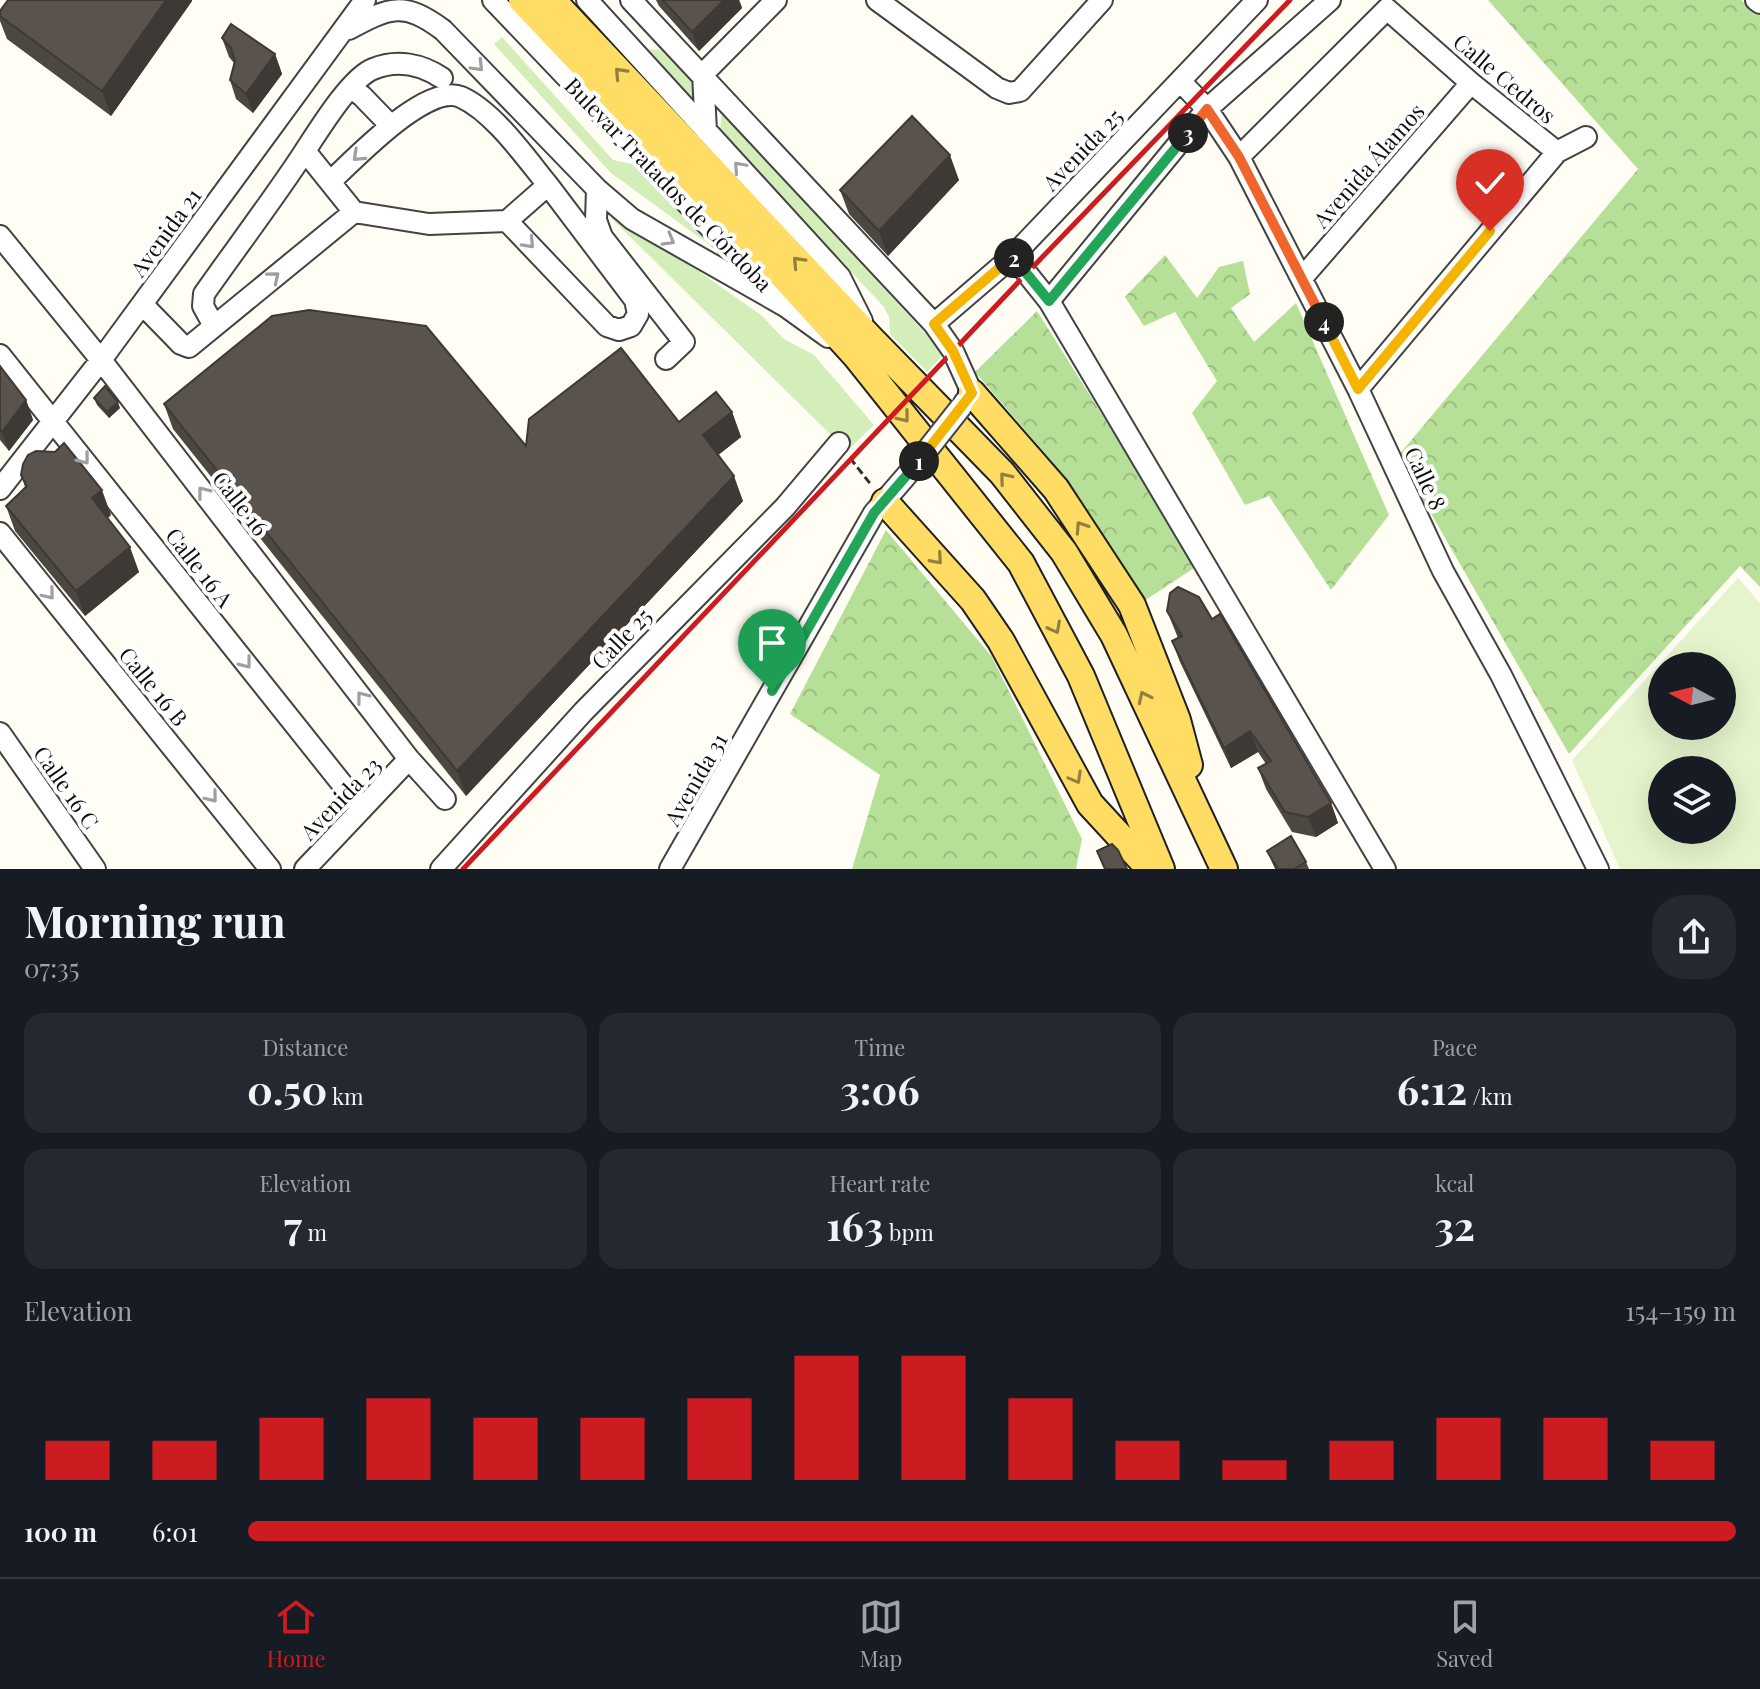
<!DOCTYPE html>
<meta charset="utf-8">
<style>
:root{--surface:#171b24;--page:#242831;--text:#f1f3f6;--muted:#9ea1a6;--line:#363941;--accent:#cd1c21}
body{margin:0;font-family:"Playfair Display",serif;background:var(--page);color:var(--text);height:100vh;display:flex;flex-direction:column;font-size:30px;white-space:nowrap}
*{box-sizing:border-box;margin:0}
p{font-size:26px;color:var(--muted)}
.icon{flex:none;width:44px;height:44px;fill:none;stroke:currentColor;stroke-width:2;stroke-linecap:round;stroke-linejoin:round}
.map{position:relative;height:869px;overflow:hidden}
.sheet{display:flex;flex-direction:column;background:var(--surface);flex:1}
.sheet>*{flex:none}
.needle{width:52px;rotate:277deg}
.buttons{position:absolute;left:1648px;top:652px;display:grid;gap:16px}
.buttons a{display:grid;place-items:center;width:88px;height:88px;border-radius:50%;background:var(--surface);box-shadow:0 8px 32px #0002;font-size:40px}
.pin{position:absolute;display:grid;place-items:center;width:68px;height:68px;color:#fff;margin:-82px -34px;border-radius:50% 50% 50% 0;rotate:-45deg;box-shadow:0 0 8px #0007}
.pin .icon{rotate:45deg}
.km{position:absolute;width:40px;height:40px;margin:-20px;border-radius:50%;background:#222;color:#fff;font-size:22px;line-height:40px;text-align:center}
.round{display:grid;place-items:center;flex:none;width:84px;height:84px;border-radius:32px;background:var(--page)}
.summary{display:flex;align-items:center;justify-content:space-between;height:136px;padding:0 24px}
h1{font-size:44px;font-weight:700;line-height:60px}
.metrics{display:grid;grid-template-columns:repeat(3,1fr);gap:12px;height:136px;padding:8px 24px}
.metrics div{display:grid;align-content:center;border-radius:20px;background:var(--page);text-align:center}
.metrics b{font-size:40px;font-weight:700}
.metrics small{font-size:22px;font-weight:400}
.metrics p{font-size:22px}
.chart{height:224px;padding:16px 24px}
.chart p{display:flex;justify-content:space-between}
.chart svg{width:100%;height:144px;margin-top:8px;stroke:var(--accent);stroke-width:6}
ul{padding:0 24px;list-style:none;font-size:26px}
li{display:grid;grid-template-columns:128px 96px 1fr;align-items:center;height:60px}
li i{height:20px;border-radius:10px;background:var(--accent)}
.tabs{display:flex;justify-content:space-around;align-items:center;height:112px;border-top:2px solid var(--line);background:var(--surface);font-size:22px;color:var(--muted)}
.tabs a{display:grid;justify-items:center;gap:4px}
.tabs .active{color:var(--accent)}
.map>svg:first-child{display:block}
.grass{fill:#d3eeb9}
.forest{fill:url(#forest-crowns)}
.pitch{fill:#e5f4cc;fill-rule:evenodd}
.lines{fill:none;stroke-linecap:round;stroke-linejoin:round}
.minor-casing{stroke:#434343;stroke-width:24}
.major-casing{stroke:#212121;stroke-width:30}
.path{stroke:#323232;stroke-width:3;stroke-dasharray:8 4;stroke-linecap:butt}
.minor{stroke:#fff;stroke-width:20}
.major{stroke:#ffdc64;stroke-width:26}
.rail{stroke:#cd1c21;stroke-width:5}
.minor-bridge-casing{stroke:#434343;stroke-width:24;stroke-linecap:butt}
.minor-bridge{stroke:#fff;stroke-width:20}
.wall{fill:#4d4741}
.shaded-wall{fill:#3f3935}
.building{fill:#5a524c;stroke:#3f3935;stroke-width:2}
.oneway{stroke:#9f9f9f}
.oneway2{stroke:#93803e}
.split-1-casing{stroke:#fff;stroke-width:16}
.split-2-casing{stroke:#fff;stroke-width:16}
.split-3-casing{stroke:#fff;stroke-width:16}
.split-4-casing{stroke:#fff;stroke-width:16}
.split-5-casing{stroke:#fff;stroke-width:16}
.split-1{stroke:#22a559;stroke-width:10}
.split-2{stroke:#f5b400;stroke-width:10}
.split-3{stroke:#22a559;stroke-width:10}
.split-4{stroke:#f0652b;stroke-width:10}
.split-5{stroke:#f5b400;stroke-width:10}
.labels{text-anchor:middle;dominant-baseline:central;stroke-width:8;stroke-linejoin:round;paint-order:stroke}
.street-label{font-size:22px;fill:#101010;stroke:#fff}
</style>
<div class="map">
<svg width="1760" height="869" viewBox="0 0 1760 869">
<defs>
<pattern id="forest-crowns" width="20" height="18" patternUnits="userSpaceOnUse" patternTransform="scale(2)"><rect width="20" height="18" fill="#b6e097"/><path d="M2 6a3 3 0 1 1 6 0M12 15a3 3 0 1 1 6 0" fill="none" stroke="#9bbf81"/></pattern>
</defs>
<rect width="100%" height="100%" fill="#fffdf4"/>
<!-- grass -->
<path class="grass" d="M 502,37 L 613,160 L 632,164 L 711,246 L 611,173 L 494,44 Z
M 646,49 L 667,50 L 698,82 L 698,106 Z
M 722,111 L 944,354 L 927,372 L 890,334 L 889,317 L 884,307 L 720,131 Z
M 610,217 L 624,219 L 761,315 L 784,339 L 814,355 L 874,425 L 847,451 Z"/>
<!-- forest -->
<path class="forest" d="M 1488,0 L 1741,0 L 1760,15 L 1760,587 L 1740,566 L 1569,754 L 1398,456 L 1638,169 Z
M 1165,255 L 1197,298 L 1219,267 L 1243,261 L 1250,294 L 1231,308 L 1254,342 L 1296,303 L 1389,515 L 1331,590 L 1269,496 L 1245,505 L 1192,413 L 1217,381 L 1175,312 L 1144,326 L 1125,297 Z
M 1037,311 L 1197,566 L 1144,601 L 1067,479 L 975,372 Z
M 886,530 L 992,657 L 1082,839 L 1076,869 L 852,869 L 880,775 L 790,714 Z"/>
<!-- pitch -->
<path class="pitch" d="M 1738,578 L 1760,603 L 1760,869 L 1620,869 L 1572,760 ZM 1662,666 L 1722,666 L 1722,726 L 1662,726 ZM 1662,770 L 1722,770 L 1722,830 L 1662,830 Z"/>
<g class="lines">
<defs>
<path id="minor" d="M 493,0 L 785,306 L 828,337
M 587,0 L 840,277 L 862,321
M 631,0 L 934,324 L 953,351 L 972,393 L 964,403
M 877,0 L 997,88 L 1009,93 L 1020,91 L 1102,0
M 1756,0 L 1760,3
M 349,29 C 390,7 404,1 443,30 L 597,189 L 632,219 L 785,306
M 703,74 L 776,0
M 703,74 L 706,131
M 1180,81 L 1207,109 L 1239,157 L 1358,389 L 1443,571 L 1501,675 L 1598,869
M 351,88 L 362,96 L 391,126
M 305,151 L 354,212
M 1239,157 L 1387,9 L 1471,83 L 1557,152
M 331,181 C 355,159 427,82 461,97 C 494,112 525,157 548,185 L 507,221
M 597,189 L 596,220 L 602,237 L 684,342 L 666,359
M 0,236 L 101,360 L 409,759 L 445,799
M 1013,256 L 1049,301 L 1385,869
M 1302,278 L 1471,83
M 1049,301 L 1207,109 L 1330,0
M 142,304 L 181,344 L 189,347 L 354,212 L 429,224 L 507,221 L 607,326 L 619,330 L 631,326 L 638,314 L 635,300 L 548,185
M 934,324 L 1013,256 L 1257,0
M 214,326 L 203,306 L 204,294 C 237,247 272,201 303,154 C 317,133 350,78 373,69 C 397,59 421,64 442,78
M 0,355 L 362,809
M 1358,389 L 1557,152 L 1586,137
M 0,489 L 101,360 L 365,0
M 0,533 L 270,869
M 0,733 L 95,869
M 305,869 L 409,759
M 441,869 L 583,712 L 785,507 L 839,443
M 670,869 L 874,513 L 913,468"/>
<path id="major" d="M 522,0 L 785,278 L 856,356 L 1021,563 L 1081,676 L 1161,869
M 552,0 L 871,339 L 1002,473 L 1064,552 L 1114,635 L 1224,869
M 972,393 L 1056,489 L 1132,605 L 1177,720 L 1189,765
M 885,502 L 973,600 L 1001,641 L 1090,804 L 1150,869"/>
</defs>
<!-- minor casing -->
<use href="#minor" class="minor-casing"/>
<!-- major casing -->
<use href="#major" class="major-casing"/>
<!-- path -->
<path class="path" d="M 850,458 L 872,486"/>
<!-- minor -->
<use href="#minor" class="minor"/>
<!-- major -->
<use href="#major" class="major"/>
<!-- rail -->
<path class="rail" d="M 463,869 L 1027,273 L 1290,0"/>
<defs>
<path id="minor-bridge" d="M 913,468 L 961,407"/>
</defs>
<!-- minor-bridge casing -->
<use href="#minor-bridge" class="minor-bridge-casing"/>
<!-- minor-bridge -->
<use href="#minor-bridge" class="minor-bridge"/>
</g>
<!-- wall -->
<path class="wall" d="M 656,0 L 739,0 L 742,8 L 699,51 L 659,6 Z
M 192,1 L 111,116 L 7,39 L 0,21 L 0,11 Z
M 222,38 L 275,54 L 282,74 L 253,113 L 236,99 L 230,80 L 234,63 L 229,57 Z
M 959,180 L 888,256 L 849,214 L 840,190 Z
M 0,366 L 26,400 L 33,420 L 9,451 L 0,440 Z
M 94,398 L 120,408 L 109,418 L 97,405 Z
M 164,404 L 526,446 L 679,422 L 732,412 L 741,437 L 718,455 L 743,501 L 466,796 L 173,429 Z
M 21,475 L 111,515 L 108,518 L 139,572 L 85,616 L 15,531 L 6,506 L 25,487 Z
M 1167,611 L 1331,803 L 1338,823 L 1316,837 L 1292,832 L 1266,789 L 1258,768 L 1266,764 L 1258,752 L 1231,768 L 1180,662 L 1172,641 L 1178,638 Z
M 1267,851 L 1306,862 L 1309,869 L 1275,869 Z"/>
<!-- shaded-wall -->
<path class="shaded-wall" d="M 166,0 L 192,0 L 192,1 L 111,116 L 102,91 Z
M 724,0 L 739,0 L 742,8 L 699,51 L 692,32 Z
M 275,54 L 282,74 L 253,113 L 246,94 Z
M 950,155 L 959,180 L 888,256 L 879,231 Z
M 26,400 L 33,420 L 9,451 L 2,432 Z
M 118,402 L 120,408 L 109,418 L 107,412 Z
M 732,412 L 741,437 L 712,460 L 703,435 Z
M 734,476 L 743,501 L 466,796 L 457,771 Z
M 102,490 L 111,515 L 101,522 L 92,498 Z
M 130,547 L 139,572 L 85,616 L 76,591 Z
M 1250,731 L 1258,752 L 1231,768 L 1224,748 Z
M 1331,803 L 1338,823 L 1316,837 L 1308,817 Z"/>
<!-- building -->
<path class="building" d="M 8,0 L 166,0 L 102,91 L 0,16 L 0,11 Z
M 663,0 L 724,0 L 692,32 Z
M 231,24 L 275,54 L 246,94 L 230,80 L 235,61 L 231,48 L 222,38 Z
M 912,116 L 950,155 L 879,231 L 840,190 Z
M 309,310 L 426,326 L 526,446 L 529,419 L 621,348 L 679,422 L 716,392 L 732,412 L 703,435 L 734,476 L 457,771 L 164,404 L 272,316 Z
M 0,366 L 26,400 L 2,432 L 0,430 Z
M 105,386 L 118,402 L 107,412 L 94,398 Z
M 64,443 L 102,490 L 92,498 L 130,547 L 76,591 L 6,506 L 27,486 L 21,475 L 23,464 L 28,455 L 36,451 L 55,452 Z
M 1178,587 L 1199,597 L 1212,619 L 1220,614 L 1331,803 L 1308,817 L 1285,812 L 1258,768 L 1271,761 L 1250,731 L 1224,748 L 1172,641 L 1182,636 L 1167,611 L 1170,593 Z
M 1291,836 L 1306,862 L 1294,869 L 1278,869 L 1267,851 Z
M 1112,844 L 1118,850 L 1127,869 L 1105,869 L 1097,851 Z"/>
<!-- one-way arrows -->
<defs><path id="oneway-chevron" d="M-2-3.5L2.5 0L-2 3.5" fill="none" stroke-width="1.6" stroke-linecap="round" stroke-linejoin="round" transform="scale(2)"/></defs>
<g class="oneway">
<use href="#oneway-chevron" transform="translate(478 66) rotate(46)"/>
<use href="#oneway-chevron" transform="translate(358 156) rotate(137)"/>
<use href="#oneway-chevron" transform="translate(739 167) rotate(-132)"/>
<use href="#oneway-chevron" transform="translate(669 240) rotate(30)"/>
<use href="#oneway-chevron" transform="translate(529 243) rotate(47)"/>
<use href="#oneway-chevron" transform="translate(274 277) rotate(-39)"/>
<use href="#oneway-chevron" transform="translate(84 459) rotate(52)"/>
<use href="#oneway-chevron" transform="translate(203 492) rotate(-128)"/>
<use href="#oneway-chevron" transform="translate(49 594) rotate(51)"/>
<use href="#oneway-chevron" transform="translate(246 663) rotate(52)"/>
<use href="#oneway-chevron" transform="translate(362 697) rotate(-128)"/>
<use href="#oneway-chevron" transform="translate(212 797) rotate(51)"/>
</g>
<g class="oneway2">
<use href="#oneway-chevron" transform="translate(620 73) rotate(-133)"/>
<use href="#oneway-chevron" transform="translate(798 262) rotate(-133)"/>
<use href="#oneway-chevron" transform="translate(904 417) rotate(51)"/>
<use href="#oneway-chevron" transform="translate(1005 478) rotate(-130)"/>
<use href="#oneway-chevron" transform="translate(1081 527) rotate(-123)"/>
<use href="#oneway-chevron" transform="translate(937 559) rotate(49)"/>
<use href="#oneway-chevron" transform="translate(1055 628) rotate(62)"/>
<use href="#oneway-chevron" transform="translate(1144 697) rotate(-115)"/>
<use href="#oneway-chevron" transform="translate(1076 778) rotate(61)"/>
</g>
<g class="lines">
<defs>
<path id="split-1" d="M 772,691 L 874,513 L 919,461"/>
<path id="split-2" d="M 919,461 L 972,393 L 953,351 L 934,324 L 1013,256 L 1014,258"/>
<path id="split-3" d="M 1014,258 L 1049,301 L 1188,133"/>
<path id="split-4" d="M 1188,133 L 1207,109 L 1239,157 L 1324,322"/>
<path id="split-5" d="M 1324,322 L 1358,389 L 1490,231"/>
</defs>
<!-- split-1 casing -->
<use href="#split-1" class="split-1-casing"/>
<!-- split-2 casing -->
<use href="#split-2" class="split-2-casing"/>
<!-- split-3 casing -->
<use href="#split-3" class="split-3-casing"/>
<!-- split-4 casing -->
<use href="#split-4" class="split-4-casing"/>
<!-- split-5 casing -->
<use href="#split-5" class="split-5-casing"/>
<!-- split-1 -->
<use href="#split-1" class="split-1"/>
<!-- split-2 -->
<use href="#split-2" class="split-2"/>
<!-- split-3 -->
<use href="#split-3" class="split-3"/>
<!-- split-4 -->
<use href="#split-4" class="split-4"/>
<!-- split-5 -->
<use href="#split-5" class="split-5"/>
</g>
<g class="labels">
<!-- street labels -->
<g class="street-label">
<text transform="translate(1505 78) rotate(40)">Calle Cedros</text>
<text transform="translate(1082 149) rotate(-46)">Avenida 25</text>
<text transform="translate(1368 165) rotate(-49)">Avenida Álamos</text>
<text transform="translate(669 184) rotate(46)">Bulevar Tratados de Córdoba</text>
<text transform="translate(165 232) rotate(-54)">Avenida 21</text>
<text transform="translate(1426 478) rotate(65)">Calle 8</text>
<text transform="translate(241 503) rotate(52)">Calle 16</text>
<text transform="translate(200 567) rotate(52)">Calle 16 A</text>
<text transform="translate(621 638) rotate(-46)">Calle 25</text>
<text transform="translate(154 686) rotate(51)">Calle 16 B</text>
<text transform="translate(695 779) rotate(-60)">Avenida 31</text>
<text transform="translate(67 787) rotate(55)">Calle 16 C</text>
<text transform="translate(340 798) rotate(-46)">Avenida 23</text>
</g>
</g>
</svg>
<div class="buttons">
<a><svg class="needle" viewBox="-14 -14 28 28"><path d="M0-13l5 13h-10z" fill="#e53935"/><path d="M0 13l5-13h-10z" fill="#9ea1a6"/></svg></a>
<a><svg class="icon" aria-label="layers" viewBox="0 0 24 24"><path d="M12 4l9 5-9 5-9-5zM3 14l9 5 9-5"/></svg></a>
</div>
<div class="pin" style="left:772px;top:691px;background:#1e9e55"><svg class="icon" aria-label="arrive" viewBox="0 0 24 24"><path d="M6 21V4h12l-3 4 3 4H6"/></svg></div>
<div class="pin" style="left:1490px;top:231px;background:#d93025"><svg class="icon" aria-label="check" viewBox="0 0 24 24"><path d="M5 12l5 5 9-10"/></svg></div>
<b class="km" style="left:919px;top:461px">1</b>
<b class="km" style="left:1014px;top:258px">2</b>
<b class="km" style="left:1188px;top:133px">3</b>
<b class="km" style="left:1324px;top:322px">4</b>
</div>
<section class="sheet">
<div class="summary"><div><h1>Morning run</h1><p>07:35</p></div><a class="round"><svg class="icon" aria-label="share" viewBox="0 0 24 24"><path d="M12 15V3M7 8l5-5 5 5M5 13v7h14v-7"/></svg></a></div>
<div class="metrics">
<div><p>Distance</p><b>0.50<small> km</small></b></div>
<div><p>Time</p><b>3:06</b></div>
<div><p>Pace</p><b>6:12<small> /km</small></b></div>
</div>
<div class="metrics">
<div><p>Elevation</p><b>7<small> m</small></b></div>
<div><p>Heart rate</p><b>163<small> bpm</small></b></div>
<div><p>kcal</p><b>32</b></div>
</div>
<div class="chart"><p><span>Elevation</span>154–159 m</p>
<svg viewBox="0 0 160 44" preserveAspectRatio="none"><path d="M5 44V32M15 44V32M25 44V25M35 44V19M45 44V25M55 44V25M65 44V19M75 44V6M85 44V6M95 44V19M105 44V32M115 44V38M125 44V32M135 44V25M145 44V25M155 44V32"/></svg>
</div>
<ul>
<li><b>100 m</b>6:01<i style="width:100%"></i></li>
</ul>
</section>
<nav class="tabs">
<a class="active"><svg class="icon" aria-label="home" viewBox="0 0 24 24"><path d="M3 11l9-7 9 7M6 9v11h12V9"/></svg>Home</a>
<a><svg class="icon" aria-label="map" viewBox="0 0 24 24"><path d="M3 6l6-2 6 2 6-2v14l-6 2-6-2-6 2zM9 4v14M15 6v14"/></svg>Map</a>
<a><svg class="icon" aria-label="saved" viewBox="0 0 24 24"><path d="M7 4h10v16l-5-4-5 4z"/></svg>Saved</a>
</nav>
